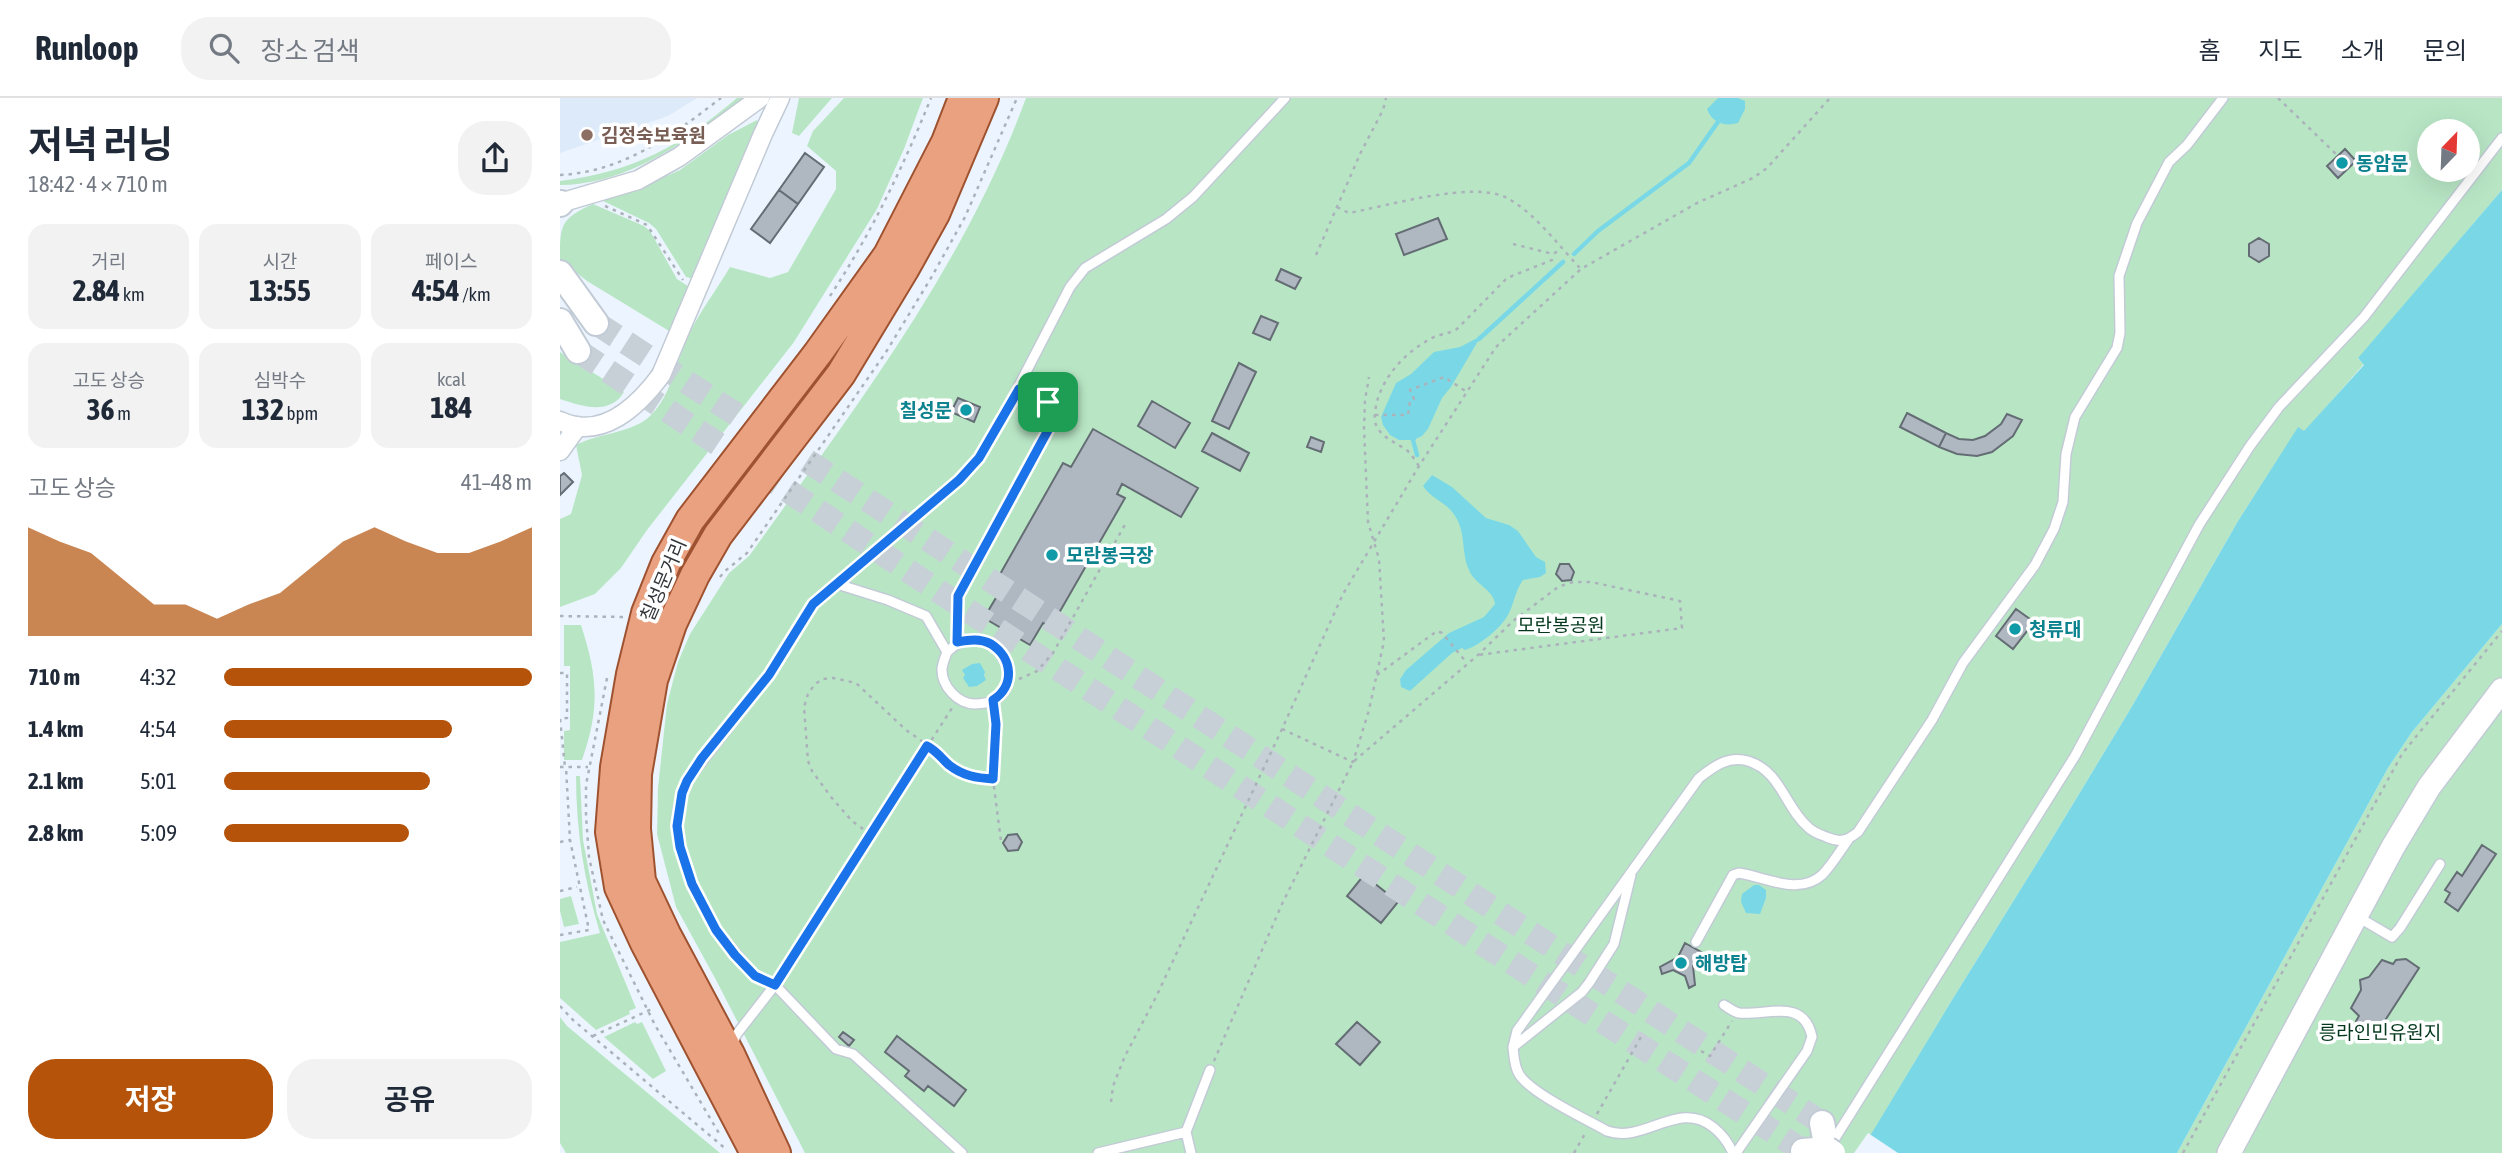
<!DOCTYPE html>
<html lang="ko">
<meta charset="utf-8">
<style>
:root{--surface:#fff;--page:#f2f2f3;--text:#1f2937;--muted:#747a83;--line:#e0e1e3;--accent:#b45309}
body{margin:0;font-family:"Asap Condensed","Noto Sans KR",sans-serif;background:var(--page);color:var(--text);height:100vh;display:flex;flex-direction:column;font-size:26px;white-space:nowrap}
*{box-sizing:border-box;margin:0}
p{font-size:23px;color:var(--muted)}
.icon{flex:none;width:38px;height:38px;fill:none;stroke:currentColor;stroke-width:2;stroke-linecap:round;stroke-linejoin:round}
.map{position:relative;flex:1;overflow:hidden}
.details{display:flex;flex-direction:column;background:var(--surface);width:560px}
.details>*{flex:none}
.needle{width:46px;rotate:23deg}
.buttons{position:absolute;left:1857px;top:21px;display:grid;gap:14px}
.buttons a{display:grid;place-items:center;width:63px;height:63px;border-radius:50%;background:var(--surface);box-shadow:0 7px 28px #0002;font-size:35px}
.pin{position:absolute;display:grid;place-items:center;width:60px;height:60px;color:#fff;margin:-30px;border-radius:14px;box-shadow:0 4px 10px #0006}
.round{display:grid;place-items:center;flex:none;width:74px;height:74px;border-radius:28px;background:var(--page)}
.overview{display:flex;align-items:center;justify-content:space-between;height:119px;padding:0 28px}
h1{font-size:38px;font-weight:700;line-height:52px}
.metrics{display:grid;grid-template-columns:repeat(3,1fr);gap:10px;height:119px;padding:7px 28px}
.metrics div{display:grid;align-content:center;border-radius:18px;background:var(--page);text-align:center}
.metrics b{font-size:30px;font-weight:700}
.metrics small{font-size:19px;font-weight:400}
.metrics p{font-size:19px}
.chart{height:196px;padding:14px 28px}
.chart p{display:flex;justify-content:space-between}
.chart svg{width:100%;height:126px;margin-top:7px;fill:var(--accent);opacity:.7}
.primary-button{display:flex;gap:14px;margin-top:auto;padding:14px 28px}
.primary-button a{flex:1;height:80px;border-radius:28px;background:var(--accent);color:#fff;font-size:28px;font-weight:700;line-height:80px;text-align:center}
.primary-button a+a{background:var(--page);color:var(--text)}
ul{padding:0 28px;list-style:none;font-size:23px}
li{display:grid;grid-template-columns:112px 84px 1fr;align-items:center;height:52px}
li i{height:18px;border-radius:9px;background:var(--accent)}
header{display:flex;align-items:center;gap:42px;box-sizing:border-box;height:98px;padding:0 35px;background:var(--surface);border-bottom:2px solid var(--line)}
header strong{font-size:33px}
nav{display:flex;gap:38px;margin-inline-start:auto;font-size:24px}
.search{width:490px;height:63px;background:var(--page);display:flex;align-items:center;gap:18px;box-sizing:border-box;padding:0 24px;border-radius:28px;color:var(--muted);font-size:26px}
main{display:flex;flex:1;min-height:0}
.map>svg:first-child{display:block}
.built{fill:#dceafa}
.green{fill:#b8e6c5;fill-rule:evenodd}
.water{fill:#7ad8e6}
.pier{fill:#ecf5ff}
.lines{fill:none;stroke-linecap:round;stroke-linejoin:round}
.stream{stroke:#7ad8e6;stroke-width:4.5}
.building{fill:#afb7c1;stroke:#646c74;stroke-width:2}
.secondary-tunnel{stroke:#c7cfd7;stroke-width:24;stroke-dasharray:24 12;stroke-linecap:butt}
.service-casing{stroke:#c2cbd5;stroke-width:12}
.minor-casing{stroke:#c2cbd5;stroke-width:21}
.tertiary-casing{stroke:#c2cbd5;stroke-width:26}
.secondary-casing{stroke:#c2cbd5;stroke-width:28}
.primary-casing{stroke:#9f5230;stroke-width:32}
.path{stroke:#abb2ba;stroke-width:2.5;stroke-dasharray:3.5 5;stroke-linecap:butt}
.service{stroke:#fff;stroke-width:9}
.minor{stroke:#fff;stroke-width:18}
.tertiary{stroke:#fff;stroke-width:23}
.secondary{stroke:#fff;stroke-width:24}
.primary{stroke:#e9a180;stroke-width:28}
.secondary-bridge-casing{stroke:#c2cbd5;stroke-width:28;stroke-linecap:butt}
.secondary-bridge{stroke:#fff;stroke-width:24}
.route-casing{stroke:#fff;stroke-width:14}
.route{stroke:#1a73e8;stroke-width:9}
.education-dot{fill:#8d6e63;stroke:#fff;stroke-width:2.5}
.culture-dot{fill:#0f9aa8;stroke:#fff;stroke-width:2.5}
.labels{text-anchor:middle;dominant-baseline:central;stroke-width:7;stroke-linejoin:round;paint-order:stroke}
.education-label{font-size:19px;font-weight:bold;fill:#785e54;stroke:#fff;text-anchor:start}
.culture-label{font-size:19px;font-weight:bold;fill:#0d838f;stroke:#fff;text-anchor:start}
.street-label{font-size:19px;fill:#323539;stroke:#fff}
.park-label{font-size:19px;fill:#03381c;stroke:#fff}
</style>
<header>
<strong>Runloop</strong>
<div class="search"><svg class="icon" aria-label="search" viewBox="0 0 24 24"><circle cx="10" cy="10" r="6"/><path d="M15 15l6 6"/></svg>장소 검색</div>
<nav><a>홈</a><a>지도</a><a>소개</a><a>문의</a></nav>
</header>
<main>
<section class="details">
<div class="overview"><div><h1>저녁 러닝</h1><p>18:42 · 4 × 710 m</p></div><a class="round"><svg class="icon" aria-label="share" viewBox="0 0 24 24"><path d="M12 15V3M7 8l5-5 5 5M5 13v7h14v-7"/></svg></a></div>
<div class="metrics">
<div><p>거리</p><b>2.84<small> km</small></b></div>
<div><p>시간</p><b>13:55</b></div>
<div><p>페이스</p><b>4:54<small> /km</small></b></div>
</div>
<div class="metrics">
<div><p>고도 상승</p><b>36<small> m</small></b></div>
<div><p>심박수</p><b>132<small> bpm</small></b></div>
<div><p>kcal</p><b>184</b></div>
</div>
<div class="chart"><p><span>고도 상승</span>41–48 m</p>
<svg viewBox="0 0 160 44" preserveAspectRatio="none"><path d="M0 44V6L10 11L20 15L30 24L40 33L50 33L60 38L70 33L80 29L90 20L100 11L110 6L120 11L130 15L140 15L150 11L160 6V44z"/></svg>
</div>
<ul>
<li><b>710 m</b>4:32<i style="width:100%"></i></li>
<li><b>1.4 km</b>4:54<i style="width:74%"></i></li>
<li><b>2.1 km</b>5:01<i style="width:67%"></i></li>
<li><b>2.8 km</b>5:09<i style="width:60%"></i></li>
</ul>
<div class="primary-button"><a>저장</a><a>공유</a></div>
</section>
<div class="map">
<svg width="1942" height="1055" viewBox="0 0 1942 1055">
<rect width="100%" height="100%" fill="#ecf5ff"/>
<!-- built -->
<path class="built" d="M 0,0 L 137,0 L 108,18 L 0,55 Z"/>
<!-- green -->
<path class="green" d="M 177,0 L 184,0 C 175,9 164,16 153,23 C 109,55 57,87 0,87 L 0,83 C 76,73 120,48 177,0 Z
M 239,0 L 272,0 L 239,38 L 232,35 Z
M 284,0 L 363,0 L 344,51 L 317,111 L 234,244 L 87,432 L 61,470 L 35,496 L 0,509 L 0,421 L 11,416 L 22,377 L 16,347 C 38,335 74,335 91,317 C 113,295 116,261 130,234 C 141,212 157,191 170,169 L 210,180 L 228,174 L 276,91 L 276,73 L 247,48 L 253,33 Z
M 466,0 L 1942,0 L 1942,92 L 1798,261 L 1804,266 L 1744,334 L 1738,330 L 1678,423 L 1571,610 L 1493,739 L 1392,902 L 1313,1034 L 1298,1055 L 245,1055 L 156,882 L 116,809 L 97,736 L 98,690 L 107,606 L 118,564 L 130,536 L 169,475 L 189,458 C 293,313 404,169 466,0 ZM 1869,33 L 1908,33 L 1908,72 L 1869,72 Z
M 197,22 L 199,28 L 134,181 L 126,179 L 96,131 L 89,125 L 41,102 L 80,90 L 120,72 L 168,37 Z
M 33,106 L 84,128 L 90,133 L 117,181 L 134,192 L 114,236 L 27,183 L 0,162 C 0,127 0,121 33,106 Z
M 0,254 L 64,294 C 50,318 21,308 0,301 Z
M 1942,526 L 1942,1055 L 1617,1055 L 1828,670 L 1852,634 Z
M 4,527 L 21,527 C 38,579 40,611 22,662 L 4,662 L 4,633 L 10,632 L 10,568 L 4,568 Z
M 16,678 L 20,678 L 23,742 L 37,816 L 76,910 L 69,913 L 70,916 L 36,932 L 0,900 L 0,844 L 40,835 C 24,783 16,732 16,678 Z
M 11,798 L 19,826 L 4,829 L 0,813 L 0,801 Z
M 0,919 L 7,928 L 160,1055 L 6,1055 L 0,1045 Z
M 75,924 L 77,926 L 82,924 L 106,973 L 93,981 L 44,939 Z"/>
<!-- water -->
<path class="water" d="M 1158,0 L 1178,0 L 1185,3 L 1185,11 L 1178,25 C 1165,29 1152,25 1147,11 Z
M 1942,92 L 1942,526 L 1852,634 L 1828,670 L 1617,1055 L 1298,1055 L 1313,1033 L 1392,902 L 1493,739 L 1571,610 L 1678,423 L 1738,329 L 1744,333 L 1804,267 L 1798,260 Z
M 921,238 L 891,289 L 882,300 L 868,331 L 862,338 L 853,342 L 839,342 L 830,337 L 823,327 L 821,319 L 836,285 L 851,276 L 874,254 L 900,249 Z
M 872,377 L 892,389 L 926,420 L 949,427 L 958,433 L 976,459 L 985,464 L 986,475 L 980,479 L 963,482 C 955,493 954,506 948,517 C 941,530 919,548 905,552 L 902,550 L 892,555 L 850,593 L 841,589 L 840,581 L 846,572 L 889,535 L 924,519 L 935,506 C 933,491 914,486 909,472 C 901,454 906,434 895,418 C 887,404 871,401 863,388 Z
M 420,565 L 425,574 L 424,577 L 426,582 L 417,588 L 409,589 L 403,580 L 405,577 L 402,572 L 412,566 Z
M 1194,787 L 1199,787 L 1206,792 L 1206,800 L 1200,816 L 1186,815 L 1181,804 L 1182,796 Z"/>
<!-- pier -->
<path class="pier" d="M 1308,1035 L 1338,1055 L 1294,1055 Z"/>
<g class="lines">
<!-- stream -->
<path class="stream" d="M 1014,156 L 1038,133 L 1129,65 L 1160,21
M 919,241 L 1003,164
M 855,338 L 853,342 L 857,357"/>
</g>
<!-- building -->
<path class="building" d="M 1785,51 L 1796,63 L 1778,80 L 1767,68 Z
M 245,55 L 264,69 L 238,106 L 219,92 Z
M 219,92 L 238,106 L 210,145 L 191,131 Z
M 878,120 L 887,141 L 844,157 L 836,136 Z
M 1699,140 L 1709,146 L 1709,158 L 1699,164 L 1689,158 L 1689,146 Z
M 721,171 L 741,180 L 735,191 L 716,182 Z
M 701,218 L 718,225 L 710,242 L 693,235 Z
M 679,265 L 696,274 L 669,331 L 652,323 Z
M 398,300 L 420,309 L 414,324 L 391,314 Z
M 592,303 L 630,325 L 615,350 L 578,328 Z
M 1347,315 L 1386,335 L 1379,349 L 1340,329 Z
M 1447,316 L 1462,322 L 1453,338 L 1432,354 L 1417,358 L 1397,356 L 1379,349 L 1386,335 L 1399,341 L 1413,342 L 1425,338 L 1441,326 Z
M 533,331 L 638,390 L 621,419 L 562,386 L 557,396 L 565,400 L 491,529 L 483,525 L 470,547 L 424,520 L 437,498 L 430,494 L 503,365 L 511,369 Z
M 652,335 L 689,355 L 680,373 L 642,353 Z
M 751,339 L 764,344 L 761,354 L 747,349 Z
M 4,375 L 13,384 L 0,397 L 0,378 Z
M 1000,466 L 1009,466 L 1014,474 L 1011,482 L 1002,483 L 996,476 Z
M 1456,511 L 1474,524 L 1453,551 L 1436,538 Z
M 457,736 L 462,744 L 458,752 L 448,753 L 443,745 L 448,737 Z
M 1922,747 L 1936,756 L 1898,813 L 1885,804 L 1890,795 L 1885,792 L 1897,774 L 1902,778 Z
M 804,777 L 838,804 L 821,825 L 787,798 Z
M 1125,845 L 1141,854 L 1133,868 L 1135,887 L 1129,890 L 1125,878 L 1113,872 L 1102,876 L 1100,869 L 1118,859 Z
M 1846,861 L 1859,870 L 1813,941 L 1799,932 L 1796,923 L 1799,918 L 1791,910 L 1801,892 L 1800,882 L 1809,879 L 1822,862 L 1833,866 L 1836,862 Z
M 797,924 L 820,944 L 800,967 L 776,946 Z
M 283,934 L 294,942 L 289,948 L 279,939 Z
M 337,938 L 406,992 L 394,1008 L 368,988 L 364,993 L 345,978 L 349,973 L 325,954 Z"/>
<g class="lines">
<!-- secondary-tunnel -->
<path class="secondary-tunnel" d="M 36,225 L 1262,1025
M 18,253 L 407,512 L 1243,1053"/>
<defs>
<path id="service" d="M 277,486 L 328,502 L 366,518 L 387,554 C 385,559 383,565 382,570 C 381,588 398,606 415,606 C 482,605 435,507 387,554
M 397,544 L 398,498 L 493,323 C 487,299 484,297 459,291
M 1071,777 L 1054,846 L 1029,885 L 1022,894 L 953,949 C 954,958 954,968 959,976 C 970,995 1026,1021 1047,1033 C 1085,1046 1118,1001 1153,1029 C 1162,1036 1168,1044 1173,1055
M 1798,819 L 1832,839 L 1840,830 L 1880,766
M 1136,844 L 1173,777 L 1179,775 C 1205,779 1239,798 1262,777 C 1272,767 1280,753 1288,742
M 1164,907 C 1169,910 1174,914 1179,915 C 1206,918 1244,899 1252,939 L 1247,953 L 1176,1055
M 173,948 L 176,937 L 215,887
M 953,949 L 957,933 L 1139,680 C 1153,669 1168,657 1188,663 C 1221,673 1225,710 1249,730 C 1254,735 1262,737 1269,740 C 1281,745 1288,742 1298,734 L 1372,622 L 1403,565 L 1475,467 L 1494,431 L 1503,404 L 1506,356 L 1515,319 L 1557,250 L 1560,235 L 1559,178 L 1577,125 L 1609,64 L 1627,47 L 1663,0
M 626,1034 L 631,1055
M 1272,1045 L 1515,658 L 1639,427 L 1690,348 L 1719,309 L 1804,219 L 1942,40
M 402,1055 L 293,956 L 276,951 L 215,887 L 195,878 L 156,832 L 132,786 L 120,749 L 117,728 L 118,711 L 127,683 L 209,577 L 253,506 L 399,382 L 419,360 L 436,332 L 510,189 L 525,170 L 606,121 L 633,99 L 725,0
M 538,1055 L 626,1034 L 650,972"/>
<path id="minor" d="M 0,105 L 78,82 L 119,59 L 200,0
M 0,323 C 42,343 78,308 101,277 L 203,36 L 220,0
M 0,353 L 18,328"/>
<path id="tertiary" d="M 1669,1055 L 1833,749 L 1869,689 L 1942,592"/>
<path id="secondary" d="M 0,106 L 1,105
M 0,175 L 36,225
M 0,223 L 18,253
M 1243,1053 L 1267,1051 L 1262,1025"/>
<path id="primary" d="M 195,1055 L 85,845 L 59,789 L 50,734 L 55,669 L 71,576 L 86,515 L 106,465 L 130,422 L 258,255 L 328,157 L 386,44 L 403,0
M 216,1055 L 170,956 L 106,836 L 81,783 L 76,731 L 77,676 L 93,582 L 112,526 L 135,477 L 158,437 L 281,276 L 345,170 L 375,116 L 424,0"/>
</defs>
<!-- service casing -->
<use href="#service" class="service-casing"/>
<!-- minor casing -->
<use href="#minor" class="minor-casing"/>
<!-- tertiary casing -->
<use href="#tertiary" class="tertiary-casing"/>
<!-- secondary casing -->
<use href="#secondary" class="secondary-casing"/>
<!-- primary casing -->
<use href="#primary" class="primary-casing"/>
<!-- path -->
<path class="path" d="M 1718,0 L 1776,56
M 0,77 C 63,74 113,37 161,0
M 45,108 L 87,127 L 123,182
M 777,109 L 789,115 C 827,108 914,82 947,100 C 975,115 998,147 1020,170
M 953,146 L 993,156 L 1001,151
M 756,157 L 801,54 L 823,12 L 826,0
M 270,198 C 311,136 343,69 371,0
M 815,317 L 848,317 L 850,303 L 854,301 L 850,292 L 884,279 L 907,294
M 859,368 C 856,364 853,359 850,355 C 839,345 823,342 816,327 C 813,320 816,307 818,300 C 827,274 847,253 872,240 C 880,236 889,236 897,231 L 947,180 L 992,162 L 993,156
M 160,479 L 165,473 L 187,455 L 326,254 L 371,180 L 405,119 L 457,0
M 0,518 L 64,519
M 0,575 L 7,575 L 7,620 L 0,621
M 817,577 L 877,533 L 882,535 L 907,565
M 47,580 L 26,687 L 26,718 L 29,759 L 43,822 L 95,927 L 160,1037
M 459,581 L 477,573 L 493,555 L 567,423
M 434,612 L 437,626 L 433,681 L 441,743
M 0,621 L 5,669
M 722,631 L 793,664 L 809,612 L 824,543 L 819,461 L 808,424 L 804,330 L 805,302 L 809,279
M 0,669 L 28,669
M 310,736 L 292,723 L 271,699 L 252,673 L 248,663 L 244,609 L 248,596 L 255,586 L 263,581 L 273,580 L 296,585 L 346,632 L 376,653 L 388,666 L 410,679 L 433,681
M 0,744 L 10,742
M 0,793 L 17,789
M 0,837 L 29,832 L 10,742 L 6,669
M 220,878 L 392,610
M 0,908 L 13,922 L 167,1052
M 33,938 L 94,910
M 1141,953 L 1150,958 L 1172,923
M 654,963 L 722,806 L 793,664 L 918,557 L 953,523 L 998,489 L 1013,484 L 1031,484 L 1120,503 L 1122,530 L 918,557
M 551,1004 L 553,988 L 565,958 L 596,899 L 722,631 L 783,496 L 859,368 L 936,249 L 1021,171 L 1137,105 L 1193,80 L 1207,70 L 1270,0
M 1037,1016 L 1081,939
M 1014,1055 L 1026,1034
M 1623,1055 L 1842,656 L 1942,533"/>
<!-- service -->
<use href="#service" class="service"/>
<!-- minor -->
<use href="#minor" class="minor"/>
<!-- tertiary -->
<use href="#tertiary" class="tertiary"/>
<!-- secondary -->
<use href="#secondary" class="secondary"/>
<!-- primary -->
<use href="#primary" class="primary"/>
<defs>
<path id="secondary-bridge" d="M 1267,1051 L 1273,1055"/>
</defs>
<!-- secondary-bridge casing -->
<use href="#secondary-bridge" class="secondary-bridge-casing"/>
<!-- secondary-bridge -->
<use href="#secondary-bridge" class="secondary-bridge"/>
</g>
<g class="lines">
<defs>
<path id="route" d="M 459,291 C 484,297 487,299 493,323 L 398,498 L 397,544 C 408,542 420,540 431,546 C 453,560 455,588 433,602 L 436,626 L 433,681 C 417,680 403,678 389,667 C 381,660 377,653 367,648 L 215,887 L 195,878 L 175,857 L 156,832 L 132,786 L 120,749 L 117,728 L 122,695 L 127,683 L 142,660 L 209,577 L 253,506 L 399,382 L 419,360 Z"/>
</defs>
<!-- route casing -->
<use href="#route" class="route-casing"/>
<!-- route -->
<use href="#route" class="route"/>
</g>
<!-- markers -->
<circle class="education-dot" cx="27" cy="37" r="7"/>
<g class="culture-dot">
<circle cx="1782" cy="65" r="7"/>
<circle cx="406" cy="312" r="7"/>
<circle cx="492" cy="457" r="7"/>
<circle cx="1455" cy="531" r="7"/>
<circle cx="1121" cy="865" r="7"/>
</g>
<g class="labels">
<!-- education labels -->
<g class="education-label">
<text x="41" y="37">김정숙보육원</text>
</g>
<!-- culture labels -->
<g class="culture-label">
<text x="1796" y="65">동암문</text>
<text x="392" y="312" text-anchor="end">칠성문</text>
<text x="506" y="457">모란봉극장</text>
<text x="1469" y="531">청류대</text>
<text x="1135" y="865">해방탑</text>
</g>
<!-- street labels -->
<g class="street-label">
<text transform="translate(103 482) rotate(-67)">칠성문거리</text>
</g>
<!-- park labels -->
<g class="park-label">
<text x="1001" y="527">모란봉공원</text>
<text x="1820" y="934">릉라인민유원지</text>
</g>
</g>
</svg>
<div class="buttons">
<a><svg class="needle" viewBox="-14 -14 28 28"><path d="M0-13l5 13h-10z" fill="#e53935"/><path d="M0 13l5-13h-10z" fill="#747a83"/></svg></a>
</div>
<div class="pin" style="left:488px;top:304px;background:#1e9e55"><svg class="icon" aria-label="arrive" viewBox="0 0 24 24"><path d="M6 21V4h12l-3 4 3 4H6"/></svg></div>
</div>
</main>
